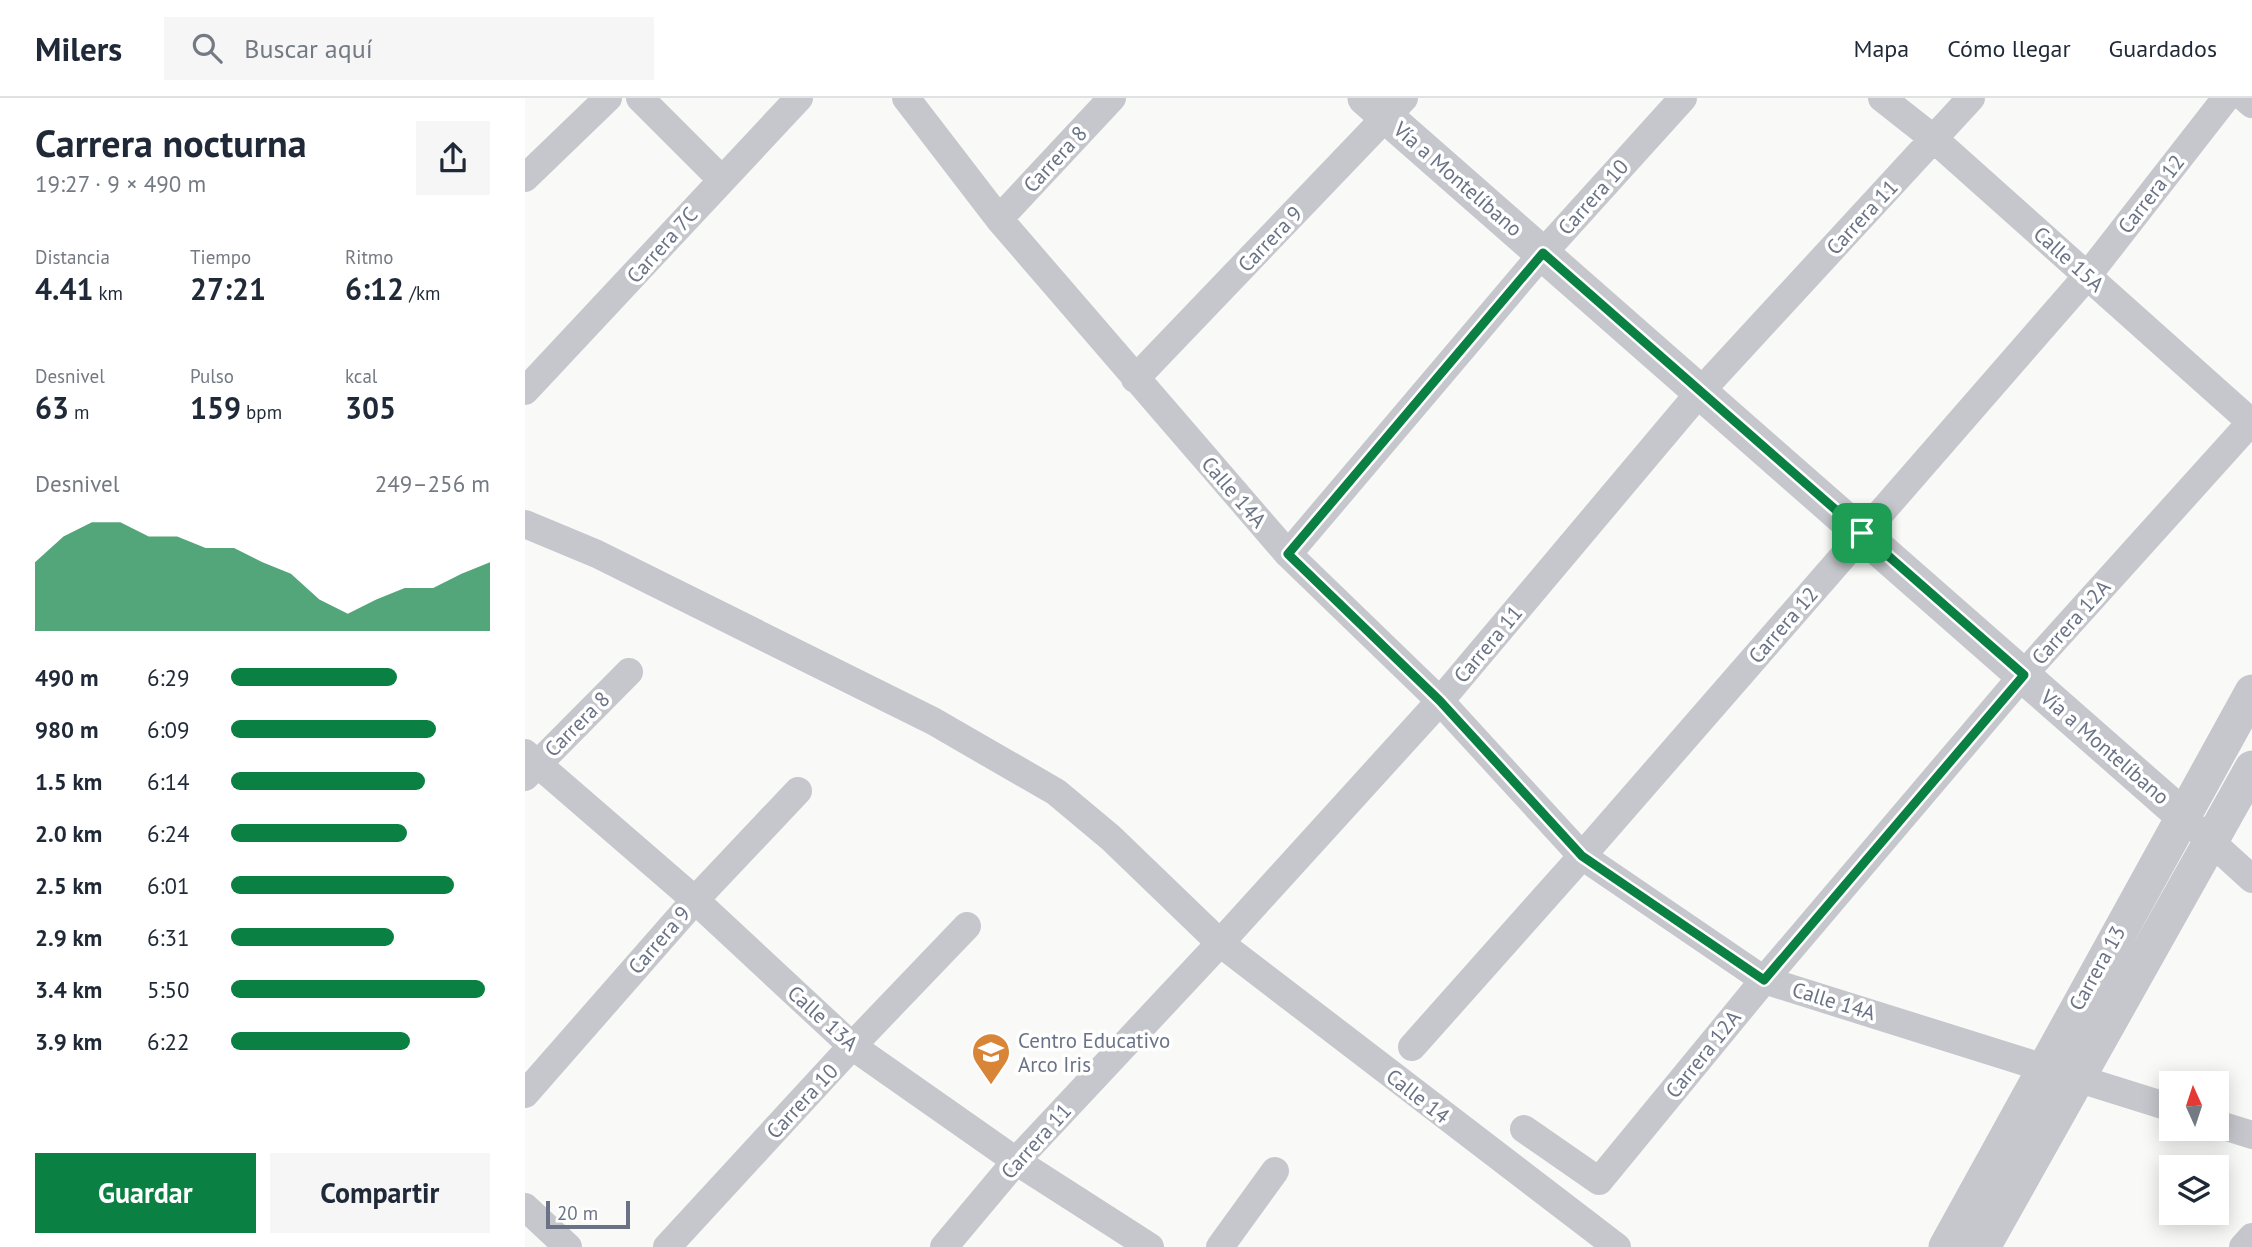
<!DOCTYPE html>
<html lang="es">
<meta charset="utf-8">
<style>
:root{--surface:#fff;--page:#f6f6f7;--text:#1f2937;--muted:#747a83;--line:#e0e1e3;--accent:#0b8043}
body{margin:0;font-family:"PT Sans",sans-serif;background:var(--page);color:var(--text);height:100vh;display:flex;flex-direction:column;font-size:26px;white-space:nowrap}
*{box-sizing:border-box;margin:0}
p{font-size:23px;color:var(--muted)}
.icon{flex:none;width:38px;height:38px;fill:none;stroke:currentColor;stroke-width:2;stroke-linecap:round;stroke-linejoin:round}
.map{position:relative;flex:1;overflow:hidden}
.details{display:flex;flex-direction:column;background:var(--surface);width:525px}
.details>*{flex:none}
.needle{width:46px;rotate:357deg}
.fabs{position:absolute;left:1634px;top:973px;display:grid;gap:14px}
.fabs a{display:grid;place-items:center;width:70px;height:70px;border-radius:0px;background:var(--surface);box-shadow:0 4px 18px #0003;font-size:35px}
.scale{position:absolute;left:21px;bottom:18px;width:84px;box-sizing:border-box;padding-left:7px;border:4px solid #6a7386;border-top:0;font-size:19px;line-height:24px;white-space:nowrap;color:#6a7386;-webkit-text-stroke:5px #fff;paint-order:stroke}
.pin{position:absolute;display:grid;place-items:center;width:60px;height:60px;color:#fff;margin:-30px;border-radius:14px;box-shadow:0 4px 10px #0006}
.round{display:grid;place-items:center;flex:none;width:74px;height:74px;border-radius:0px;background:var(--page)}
.head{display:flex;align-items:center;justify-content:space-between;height:119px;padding:0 35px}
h1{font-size:38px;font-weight:700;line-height:52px}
.metrics{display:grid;grid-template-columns:repeat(3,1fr);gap:10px;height:119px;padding:7px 35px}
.metrics div{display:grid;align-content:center}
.metrics b{font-size:30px;font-weight:700}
.metrics small{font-size:19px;font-weight:400}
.metrics p{font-size:19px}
.chart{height:196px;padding:14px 35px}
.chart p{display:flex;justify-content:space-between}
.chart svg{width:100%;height:126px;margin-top:7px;fill:var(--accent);opacity:.7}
.cta{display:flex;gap:14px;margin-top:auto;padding:14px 35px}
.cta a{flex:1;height:80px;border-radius:0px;background:var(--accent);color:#fff;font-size:28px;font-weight:700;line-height:80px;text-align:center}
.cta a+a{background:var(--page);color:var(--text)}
ul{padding:0 35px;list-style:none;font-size:23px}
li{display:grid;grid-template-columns:112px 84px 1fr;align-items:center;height:52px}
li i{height:18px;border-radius:9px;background:var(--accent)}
header{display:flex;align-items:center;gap:42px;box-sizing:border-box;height:98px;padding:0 35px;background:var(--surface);border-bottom:2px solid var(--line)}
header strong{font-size:33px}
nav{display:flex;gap:38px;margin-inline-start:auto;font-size:24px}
.search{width:490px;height:63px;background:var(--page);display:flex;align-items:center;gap:18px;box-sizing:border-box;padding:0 24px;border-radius:0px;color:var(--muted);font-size:26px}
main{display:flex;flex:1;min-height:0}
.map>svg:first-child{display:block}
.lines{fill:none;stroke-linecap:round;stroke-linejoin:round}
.minor{stroke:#c5c7cc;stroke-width:28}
.tertiary{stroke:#c5c7cc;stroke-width:35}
.route-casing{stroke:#fff;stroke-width:14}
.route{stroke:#0b8043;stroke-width:9}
.labels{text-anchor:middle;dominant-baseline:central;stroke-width:7;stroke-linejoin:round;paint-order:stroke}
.street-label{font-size:21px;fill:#6a7386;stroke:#fff}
.poi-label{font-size:21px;fill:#6a7386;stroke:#fff;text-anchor:start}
</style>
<header>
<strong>Milers</strong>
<div class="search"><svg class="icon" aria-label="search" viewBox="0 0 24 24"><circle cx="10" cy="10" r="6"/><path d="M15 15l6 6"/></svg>Buscar aquí</div>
<nav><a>Mapa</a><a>Cómo llegar</a><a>Guardados</a></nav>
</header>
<main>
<section class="details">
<div class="head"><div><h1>Carrera nocturna</h1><p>19:27 · 9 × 490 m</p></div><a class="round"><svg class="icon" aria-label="share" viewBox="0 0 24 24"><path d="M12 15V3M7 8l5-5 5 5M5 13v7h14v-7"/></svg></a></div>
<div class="metrics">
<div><p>Distancia</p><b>4.41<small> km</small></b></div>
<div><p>Tiempo</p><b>27:21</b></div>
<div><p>Ritmo</p><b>6:12<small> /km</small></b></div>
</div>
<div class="metrics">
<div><p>Desnivel</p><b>63<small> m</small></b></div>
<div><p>Pulso</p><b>159<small> bpm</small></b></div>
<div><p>kcal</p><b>305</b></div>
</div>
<div class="chart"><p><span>Desnivel</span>249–256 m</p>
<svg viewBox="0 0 160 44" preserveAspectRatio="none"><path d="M0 44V20L10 11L20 6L30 6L40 11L50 11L60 15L70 15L80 20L90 24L100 33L110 38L120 33L130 29L140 29L150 24L160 20V44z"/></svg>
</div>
<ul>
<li><b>490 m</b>6:29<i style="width:64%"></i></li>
<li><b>980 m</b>6:09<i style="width:79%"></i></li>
<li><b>1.5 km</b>6:14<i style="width:75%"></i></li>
<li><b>2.0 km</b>6:24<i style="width:68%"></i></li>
<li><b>2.5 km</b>6:01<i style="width:86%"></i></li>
<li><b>2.9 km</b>6:31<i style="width:63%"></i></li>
<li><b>3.4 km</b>5:50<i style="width:98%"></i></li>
<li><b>3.9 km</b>6:22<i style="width:69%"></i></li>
</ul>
<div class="cta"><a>Guardar</a><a>Compartir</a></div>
</section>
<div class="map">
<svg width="1727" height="1149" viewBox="0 0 1727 1149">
<rect width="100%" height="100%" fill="#f9f9f7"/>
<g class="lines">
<!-- minor -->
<path class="minor" d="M 115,0 L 197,82
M 381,0 L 474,121 L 763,456 L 915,603 L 1057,758 L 1239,882 L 1647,1010
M 1357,0 L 1409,41 L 1727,325
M 1720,0 L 1727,6
M 0,80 L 83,0
M 474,121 L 587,0
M 610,281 L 879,0
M 0,293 L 274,0
M 0,426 L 72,456 L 408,623 L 531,694 L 586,740 L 695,845 L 1092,1149
M 763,456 L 1018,155 L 1158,0
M 0,655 L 170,802 L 327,948 L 491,1063 L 625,1149
M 0,679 L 104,574
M 1672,731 L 1727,781
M 887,949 L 1057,758 L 1563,177 L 1701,0
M 0,996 L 170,802 L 273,693
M 1692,1026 L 1727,1037
M 999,1031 L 1074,1083 L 1239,882 L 1498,577 L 1726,324
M 0,1109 L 43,1149
M 142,1149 L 327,948 L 442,828
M 419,1149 L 491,1063 L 695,845 L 915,603 L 1175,294 L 1446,0
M 695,1149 L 750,1073
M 1718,1149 L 1727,1139"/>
<!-- tertiary -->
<path class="tertiary" d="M 840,0 L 1657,717
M 1421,1149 L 1727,594
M 1458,1149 L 1727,670"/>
</g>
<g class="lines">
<defs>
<path id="route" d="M 1018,155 L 1499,577 L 1239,882 L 1057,758 L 915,603 L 763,456 Z"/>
</defs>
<!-- route casing -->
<use href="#route" class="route-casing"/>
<!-- route -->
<use href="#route" class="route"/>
</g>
<!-- icons -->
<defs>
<symbol id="school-pin" viewBox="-11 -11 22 30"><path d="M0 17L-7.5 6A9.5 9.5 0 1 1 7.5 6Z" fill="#d98537" stroke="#fff"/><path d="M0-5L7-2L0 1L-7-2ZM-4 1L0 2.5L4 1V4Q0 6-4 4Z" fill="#fff"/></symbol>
</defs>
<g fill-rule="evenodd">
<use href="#school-pin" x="444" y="932" width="44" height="60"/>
</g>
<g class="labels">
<!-- street labels -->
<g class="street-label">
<text transform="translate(530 61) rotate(-47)">Carrera 8</text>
<text transform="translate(933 81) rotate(41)">Vía a Montelíbano</text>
<text transform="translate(1626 96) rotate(-52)">Carrera 12</text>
<text transform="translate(1068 99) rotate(-48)">Carrera 10</text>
<text transform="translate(1337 119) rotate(-47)">Carrera 11</text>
<text transform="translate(745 141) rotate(-46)">Carrera 9</text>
<text transform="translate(137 147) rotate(-48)">Carrera 7C</text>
<text transform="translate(1544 161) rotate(42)">Calle 15A</text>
<text transform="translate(709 394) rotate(49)">Calle 14A</text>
<text transform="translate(1546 524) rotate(-48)">Carrera 12A</text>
<text transform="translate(1258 527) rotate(-49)">Carrera 12</text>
<text transform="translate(963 546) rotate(-50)">Carrera 11</text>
<text transform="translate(52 626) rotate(-45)">Carrera 8</text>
<text transform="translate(1580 649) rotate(41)">Vía a Montelíbano</text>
<text transform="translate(134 842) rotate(-49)">Carrera 9</text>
<text transform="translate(1572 870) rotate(-61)">Carrera 13</text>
<text transform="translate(1309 903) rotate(17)">Calle 14A</text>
<text transform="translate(298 920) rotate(42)">Calle 13A</text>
<text transform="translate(1178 956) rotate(-51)">Carrera 12A</text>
<text transform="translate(893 998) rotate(38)">Calle 14</text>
<text transform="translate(277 1003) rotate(-47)">Carrera 10</text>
<text transform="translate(511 1043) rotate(-48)">Carrera 11</text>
</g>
<!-- poi labels -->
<g class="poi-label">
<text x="493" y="942">Centro Educativo<tspan x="493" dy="24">Arco Iris</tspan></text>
</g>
</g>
</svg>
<div class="fabs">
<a><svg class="needle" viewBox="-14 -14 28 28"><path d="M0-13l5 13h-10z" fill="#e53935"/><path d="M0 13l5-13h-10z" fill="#747a83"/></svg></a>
<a><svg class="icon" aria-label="layers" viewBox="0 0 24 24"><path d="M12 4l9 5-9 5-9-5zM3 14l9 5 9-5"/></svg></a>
</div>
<div class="scale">20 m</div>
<div class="pin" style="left:1337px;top:435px;background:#1e9e55"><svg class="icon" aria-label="arrive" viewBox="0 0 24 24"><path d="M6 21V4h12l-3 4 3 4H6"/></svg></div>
</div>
</main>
